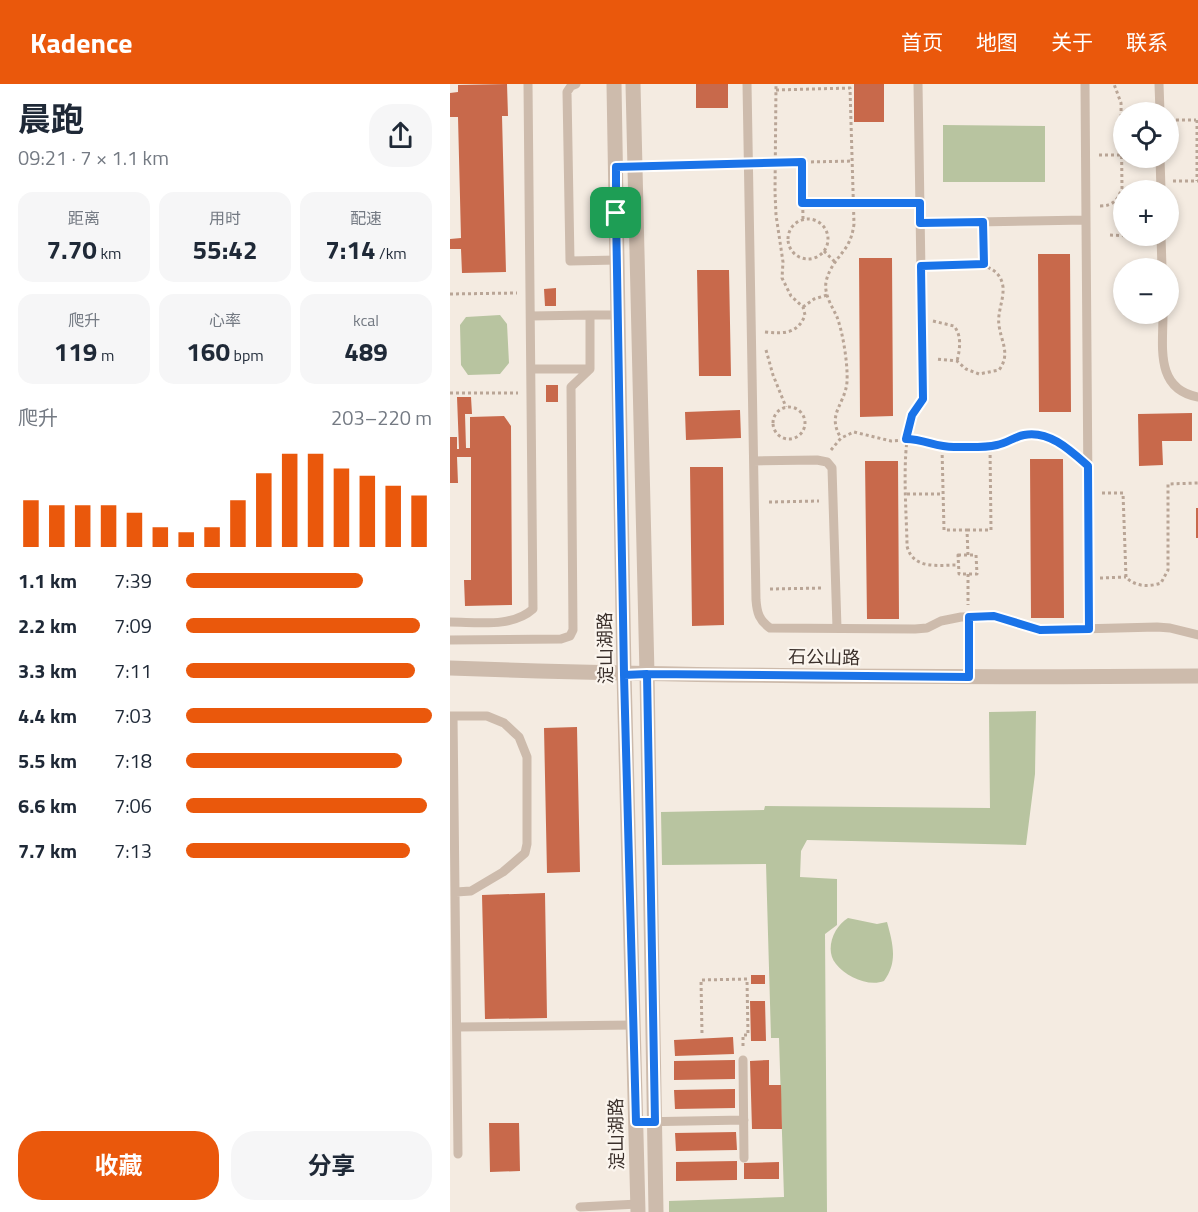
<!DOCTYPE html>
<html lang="zh">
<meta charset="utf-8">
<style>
:root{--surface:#fff;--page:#f6f6f7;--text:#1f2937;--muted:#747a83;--accent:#ea580c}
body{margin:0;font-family:"Titillium Web","Noto Sans SC",sans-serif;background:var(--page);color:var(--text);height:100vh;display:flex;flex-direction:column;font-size:22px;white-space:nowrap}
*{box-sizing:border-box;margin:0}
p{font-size:20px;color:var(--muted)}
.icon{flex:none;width:33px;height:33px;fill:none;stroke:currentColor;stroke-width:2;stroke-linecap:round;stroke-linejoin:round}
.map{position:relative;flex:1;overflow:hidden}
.sheet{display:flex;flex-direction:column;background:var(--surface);width:450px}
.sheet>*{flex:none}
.tools{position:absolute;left:663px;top:18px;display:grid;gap:12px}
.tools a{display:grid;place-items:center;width:66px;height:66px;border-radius:50%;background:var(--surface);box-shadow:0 3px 9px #0003;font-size:30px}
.pin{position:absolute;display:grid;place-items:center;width:51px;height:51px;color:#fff;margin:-26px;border-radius:12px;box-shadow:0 3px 9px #0006}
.round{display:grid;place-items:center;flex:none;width:63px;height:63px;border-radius:24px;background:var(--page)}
.summary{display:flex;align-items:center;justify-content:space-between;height:102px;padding:0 18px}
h1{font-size:33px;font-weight:700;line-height:45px}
.metrics{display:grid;grid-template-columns:repeat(3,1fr);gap:9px;height:102px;padding:6px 18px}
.metrics div{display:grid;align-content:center;border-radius:15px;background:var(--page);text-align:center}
.metrics b{font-size:26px;font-weight:700}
.metrics small{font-size:16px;font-weight:400}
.metrics p{font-size:16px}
.chart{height:168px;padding:12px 18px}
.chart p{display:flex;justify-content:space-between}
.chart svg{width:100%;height:108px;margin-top:6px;stroke:var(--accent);stroke-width:6}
.action{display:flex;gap:12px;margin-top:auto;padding:12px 18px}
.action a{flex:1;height:69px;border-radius:24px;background:var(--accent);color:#fff;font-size:24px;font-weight:700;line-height:69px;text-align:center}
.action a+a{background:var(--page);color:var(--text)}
ul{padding:0 18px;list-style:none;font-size:20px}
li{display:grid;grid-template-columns:96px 72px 1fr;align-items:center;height:45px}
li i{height:15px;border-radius:8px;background:var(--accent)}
header{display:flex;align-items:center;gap:36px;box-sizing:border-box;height:84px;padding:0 30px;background:var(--accent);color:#fff}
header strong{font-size:28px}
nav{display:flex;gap:33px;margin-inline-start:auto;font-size:21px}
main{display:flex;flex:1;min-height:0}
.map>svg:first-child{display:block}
.green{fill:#b8c4a0}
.building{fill:#c8694b}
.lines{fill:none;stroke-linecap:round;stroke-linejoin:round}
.path{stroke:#b9a596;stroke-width:3;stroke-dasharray:3 3;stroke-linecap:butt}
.service{stroke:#cdbbac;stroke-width:9}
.minor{stroke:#cdbbac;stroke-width:15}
.tertiary{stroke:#cdbbac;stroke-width:15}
.route-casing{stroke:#fff;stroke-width:12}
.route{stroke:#1a73e8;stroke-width:8}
.labels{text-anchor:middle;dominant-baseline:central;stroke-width:4.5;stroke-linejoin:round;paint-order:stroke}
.street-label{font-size:18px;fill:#3b302b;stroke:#fbf5ee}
</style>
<header>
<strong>Kadence</strong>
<nav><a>首页</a><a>地图</a><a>关于</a><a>联系</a></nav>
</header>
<main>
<section class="sheet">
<div class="summary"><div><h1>晨跑</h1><p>09:21 · 7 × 1.1 km</p></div><a class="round"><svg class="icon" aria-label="share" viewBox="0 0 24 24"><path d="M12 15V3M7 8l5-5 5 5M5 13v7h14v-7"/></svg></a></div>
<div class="metrics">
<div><p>距离</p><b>7.70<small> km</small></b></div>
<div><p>用时</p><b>55:42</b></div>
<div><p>配速</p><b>7:14<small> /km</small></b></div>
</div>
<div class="metrics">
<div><p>爬升</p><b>119<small> m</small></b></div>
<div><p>心率</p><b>160<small> bpm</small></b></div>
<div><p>kcal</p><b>489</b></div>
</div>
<div class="chart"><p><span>爬升</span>203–220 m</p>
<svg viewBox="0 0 160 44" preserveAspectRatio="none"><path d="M5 44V25M15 44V27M25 44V27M35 44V27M45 44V30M55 44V36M65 44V38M75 44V36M85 44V25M95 44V14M105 44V6M115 44V6M125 44V12M135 44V15M145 44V19M155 44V23"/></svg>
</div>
<ul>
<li><b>1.1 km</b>7:39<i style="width:72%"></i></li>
<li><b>2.2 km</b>7:09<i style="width:95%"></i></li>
<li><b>3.3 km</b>7:11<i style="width:93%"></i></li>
<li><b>4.4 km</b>7:03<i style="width:100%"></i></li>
<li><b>5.5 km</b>7:18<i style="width:88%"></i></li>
<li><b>6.6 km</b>7:06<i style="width:98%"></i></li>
<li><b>7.7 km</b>7:13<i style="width:91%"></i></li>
</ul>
<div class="action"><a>收藏</a><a>分享</a></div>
</section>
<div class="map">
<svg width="748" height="1128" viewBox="0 0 748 1128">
<rect width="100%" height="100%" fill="#f4ebe1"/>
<!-- green -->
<path class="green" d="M 493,41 L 595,42 L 595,98 L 493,98 Z
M 50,231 L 57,240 L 59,279 L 50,290 L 18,291 L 11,281 L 10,241 L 16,233 Z
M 586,627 L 585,690 L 576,761 L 357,756 L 351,767 L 350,793 L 387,795 L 387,841 L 375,850 L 377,1128 L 219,1128 L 219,1117 L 334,1113 L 329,954 L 321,954 L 316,780 L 212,781 L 211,728 L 314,726 L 315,722 L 540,724 L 539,628 Z
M 398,834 L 427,840 L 437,838 C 443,860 448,878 434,897 C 419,903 396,893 386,880 C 374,866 384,842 398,834 Z"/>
<!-- building -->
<path class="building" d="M 57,0 L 58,32 L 52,32 L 56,188 L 12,189 L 11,165 L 0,165 L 0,155 L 11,154 L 8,33 L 0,33 L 0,9 L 8,8 L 8,1 Z
M 246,0 L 278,0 L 278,24 L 246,24 Z
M 404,0 L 434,0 L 434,38 L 404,38 Z
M 588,170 L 620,170 L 621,328 L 589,328 Z
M 409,174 L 442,174 L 443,332 L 410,333 Z
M 247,186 L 279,186 L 281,292 L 249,292 Z
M 106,204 L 106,222 L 95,222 L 94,205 Z
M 96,301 L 108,301 L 108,318 L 96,318 Z
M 7,313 L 21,313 L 22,330 L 15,330 L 16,364 L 20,364 L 20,333 L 54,332 L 61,342 L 62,521 L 15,522 L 14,496 L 21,496 L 21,373 L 7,373 L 8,399 L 0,399 L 0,353 L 7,353 L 7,365 L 9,365 Z
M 290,326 L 291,354 L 236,356 L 235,328 Z
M 742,329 L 742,357 L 712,357 L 713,381 L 689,382 L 688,330 Z
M 580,375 L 613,375 L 614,534 L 581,534 Z
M 415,377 L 448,377 L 449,535 L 417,535 Z
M 240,383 L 273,383 L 274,541 L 242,542 Z
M 746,424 L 748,424 L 748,454 L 746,454 Z
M 127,643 L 130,788 L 97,789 L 94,644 Z
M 95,809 L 97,934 L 35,935 L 32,811 Z
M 301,891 L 315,891 L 315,900 L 301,900 Z
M 300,917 L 315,917 L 316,957 L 301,957 Z
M 283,953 L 284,970 L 225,972 L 224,956 Z
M 285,976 L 285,995 L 224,996 L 224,977 Z
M 319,976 L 319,1001 L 331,1001 L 332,1045 L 302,1045 L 300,977 Z
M 285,1005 L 285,1024 L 225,1025 L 224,1006 Z
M 39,1039 L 69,1039 L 70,1087 L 40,1088 Z
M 286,1048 L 287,1066 L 226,1067 L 225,1049 Z
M 287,1077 L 287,1096 L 226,1097 L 226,1078 Z
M 329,1078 L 329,1095 L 294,1095 L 294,1079 Z"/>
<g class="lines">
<!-- path -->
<path class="path" d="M 326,6 L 400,4 L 404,140 C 403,148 401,155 397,162 C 389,174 379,183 376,198 C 374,211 382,222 387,233 C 393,249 398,280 397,298 C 395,321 376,330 391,354
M 720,36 L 746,36
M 747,36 L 747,97
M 649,71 L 672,71
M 352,78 L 353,135
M 313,79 L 403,77
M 723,97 L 748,97
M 353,119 L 456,119
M 650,122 C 663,122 668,116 672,104 L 671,19 L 664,0
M338 155a20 20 0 1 1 40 0a20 20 0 1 1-40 0Z
M 660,151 L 682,152
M 533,152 L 534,180
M 374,167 L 385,178
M 484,182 C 506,181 549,172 553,203 C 554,216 547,229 549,241 C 551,258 561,270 549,286 L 529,290 L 516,285 L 507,277 L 486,275
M 0,210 L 67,209
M 353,223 L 364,215 L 377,211
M 483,237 L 504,242 C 512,252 510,265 507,277
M 315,248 C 333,250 348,250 355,231 L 353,223 L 341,212 L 332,194 L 333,178 L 326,131 L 325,108 L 326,0
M 316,266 L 323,291 L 336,323
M 0,309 L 68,309
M323 339a16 16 0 1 1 32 0a16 16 0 1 1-32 0Z
M 466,326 C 449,350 457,431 457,462 C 463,486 488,481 508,481
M 540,363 C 551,360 560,354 571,351 C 591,346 608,358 623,369
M 381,366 L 391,354 L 404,348 L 441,357 L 470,355 L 492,364
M 652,409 L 673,409 L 676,493 C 685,503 699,503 711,499 L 718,486 L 718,400 L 748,399
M 457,410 L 493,410
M 319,418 L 369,417
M 517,446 L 541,446 L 540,363 L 492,364 L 494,446 L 517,446 L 518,471
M 508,471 L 526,471 L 527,490 L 509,490 Z
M 518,490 L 518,521
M 650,494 L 676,493
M 320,505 L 373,504
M 252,949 L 251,896 L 297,895 L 298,951 L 293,951 L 293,965"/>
<!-- service -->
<path class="service" d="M 126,0 L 121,2 L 117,8 L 120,177 L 167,176
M 297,0 L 306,516 C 307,529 309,536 320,544 L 465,545 L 477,544 L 491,537 L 511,533 L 545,532 L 590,546 L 707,543 L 720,544 L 748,551
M 468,0 L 473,315
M 635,0 L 639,545
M 709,0 L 710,28
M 710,74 L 711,106
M 166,83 L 299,80
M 470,139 L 636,136
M 711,152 L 712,184
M 713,230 C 713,263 705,305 748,313
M 81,232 L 140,231
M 82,285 L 140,285
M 304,377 L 367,376 L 377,378 L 382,384 L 387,544
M 519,533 L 519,593
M 0,538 C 27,538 62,544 83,525 L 78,0
M 0,556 L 111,555 L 120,552 L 123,546 L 121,303 L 140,285 L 140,231 L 168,231
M 0,632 L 37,632 L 54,639 L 69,653 L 77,673 L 77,760 L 75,769 L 53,788 L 21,807 L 6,808
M 3,632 L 8,1070
M 7,943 L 183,941
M 293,976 L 294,1074
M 186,1038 L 294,1036
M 130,1123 L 188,1120"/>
<!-- minor -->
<path class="minor" d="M 164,0 L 174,590 L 188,1128
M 183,0 L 197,590 L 206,1128"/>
<!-- tertiary -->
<path class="tertiary" d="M 0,584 C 249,593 499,594 748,592"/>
</g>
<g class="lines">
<defs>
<path id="route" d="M 166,129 L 174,591 L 197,590 L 205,1038 L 186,1038 L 174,591 L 197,590 L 519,593 L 519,533 L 544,532 L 590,546 L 639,545 L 638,382 C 620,366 599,346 574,351 C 564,353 557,359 547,361 C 534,364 519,363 506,363 C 487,364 475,355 456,355 L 462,331 L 473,315 L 471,182 L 534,180 L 533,138 L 470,139 L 470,119 L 352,119 L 352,78 L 166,83 L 166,129"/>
</defs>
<!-- route casing -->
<use href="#route" class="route-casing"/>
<!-- route -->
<use href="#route" class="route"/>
</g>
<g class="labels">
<!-- street labels -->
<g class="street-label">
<text transform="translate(155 564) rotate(-91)">淀山湖路</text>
<text transform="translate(374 573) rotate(1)">石公山路</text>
<text transform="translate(166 1050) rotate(-91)">淀山湖路</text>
</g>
</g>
</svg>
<div class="tools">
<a><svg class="icon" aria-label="locate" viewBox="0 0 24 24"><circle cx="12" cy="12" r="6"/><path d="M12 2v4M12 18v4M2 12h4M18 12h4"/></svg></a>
<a>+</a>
<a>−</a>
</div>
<div class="pin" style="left:166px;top:129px;background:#1e9e55"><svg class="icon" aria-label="arrive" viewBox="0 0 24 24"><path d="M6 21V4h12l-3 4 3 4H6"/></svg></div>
</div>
</main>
